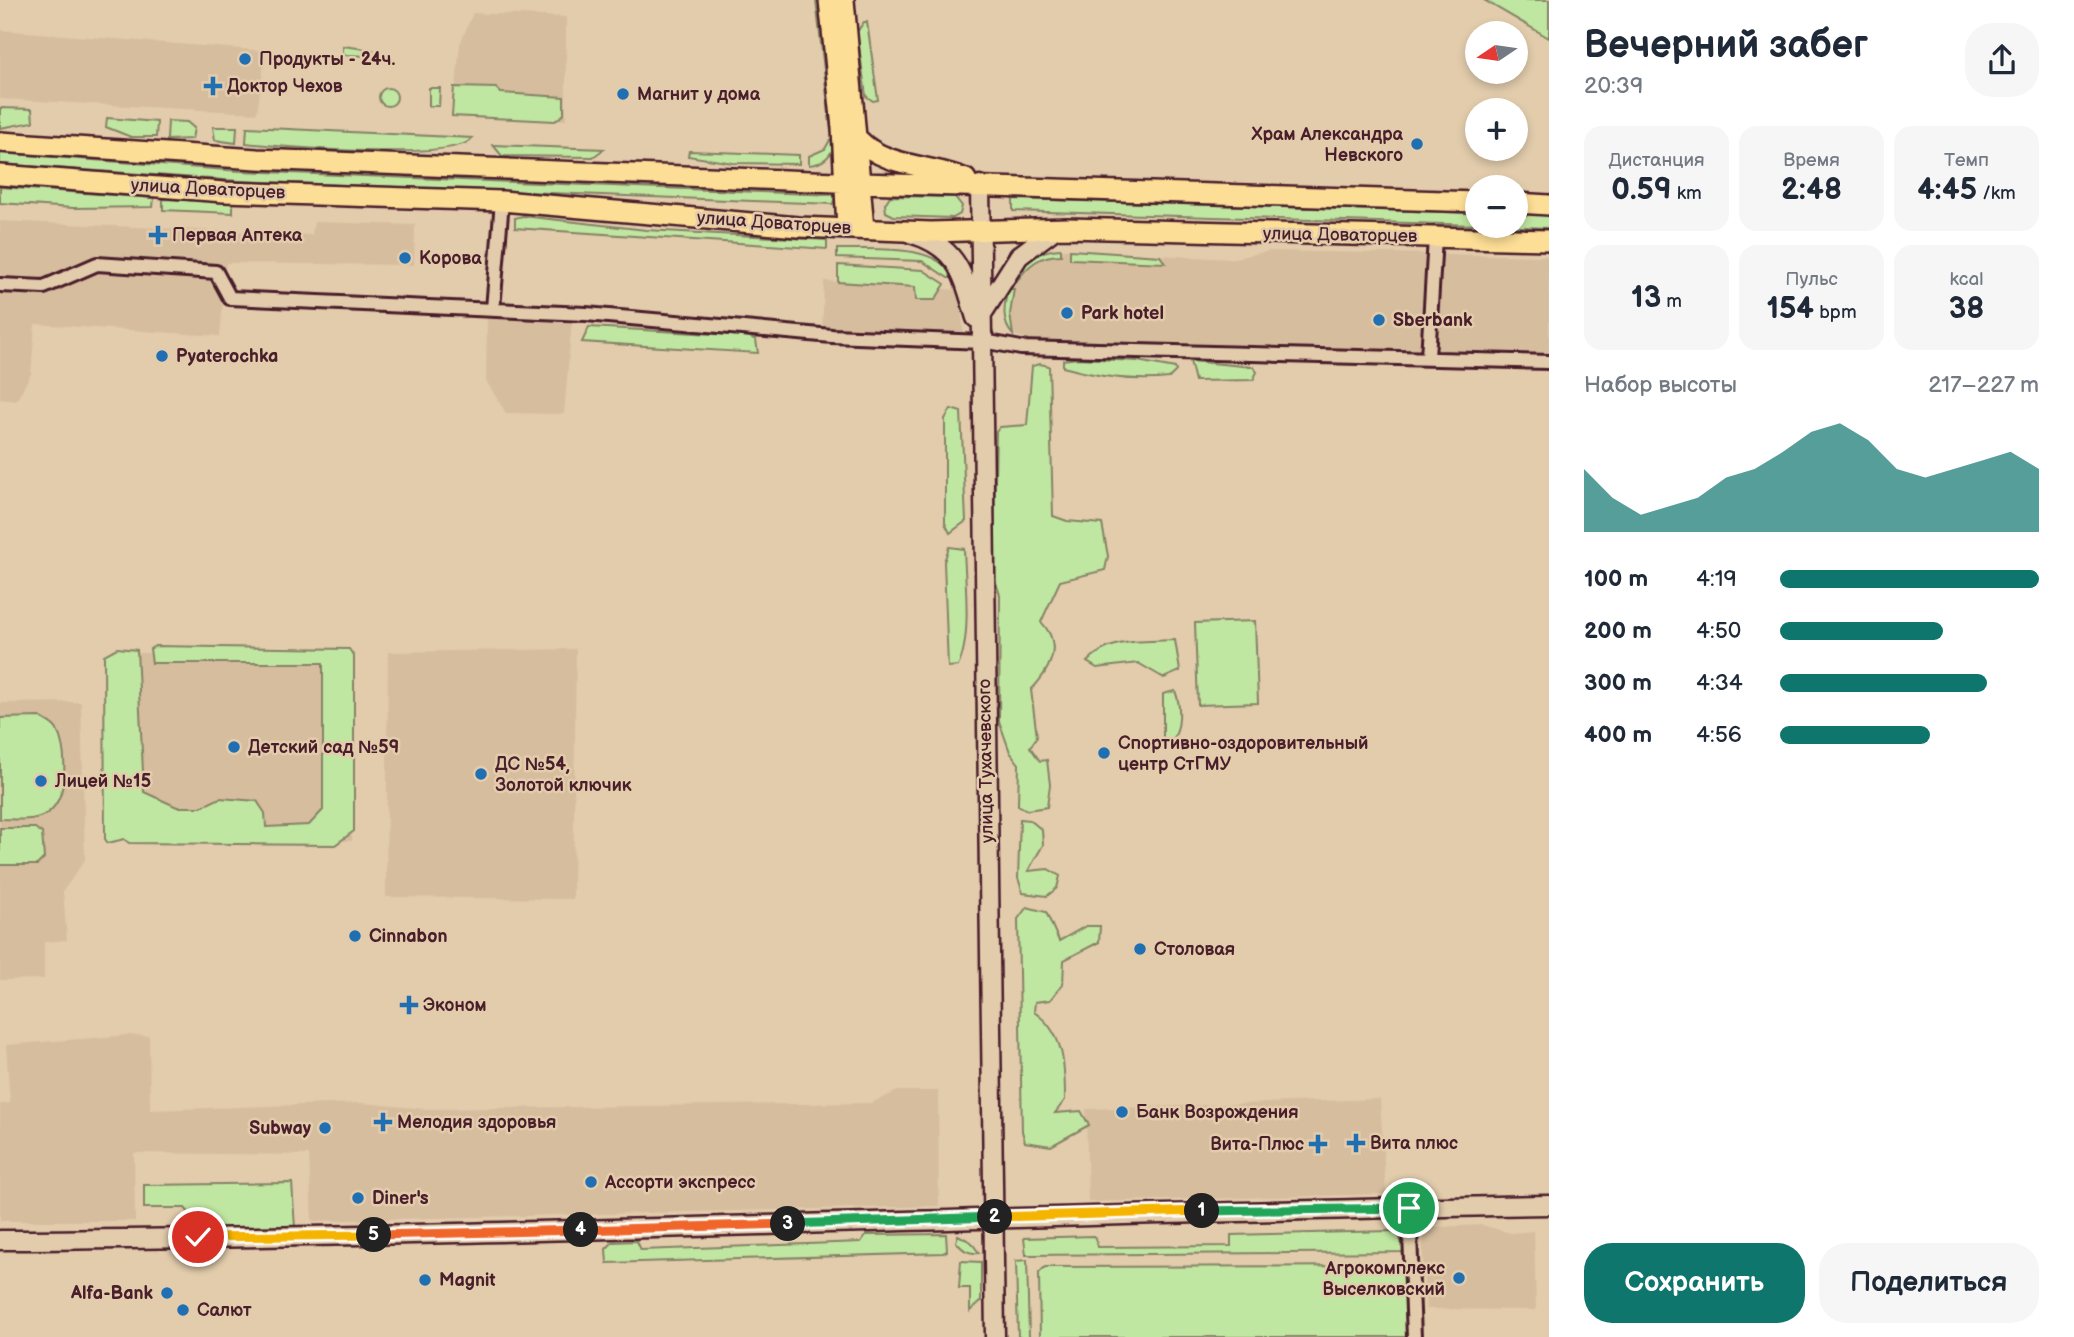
<!DOCTYPE html>
<html lang="ru">
<meta charset="utf-8">
<style>
:root{--surface:#fff;--page:#f6f6f7;--text:#1f2937;--muted:#747a83;--accent:#0f766e}
body{margin:0;font-family:"Balsamiq Sans",sans-serif;background:var(--page);color:var(--text);height:100vh;display:flex;flex-direction:column;font-size:26px;white-space:nowrap}
*{box-sizing:border-box;margin:0}
p{font-size:23px;color:var(--muted)}
.icon{flex:none;width:38px;height:38px;fill:none;stroke:currentColor;stroke-width:2;stroke-linecap:round;stroke-linejoin:round}
.map{position:relative;flex:1;overflow:hidden}
.panel{display:flex;flex-direction:column;background:var(--surface);width:525px}
.panel>*{flex:none}
.needle{width:46px;rotate:257deg}
.tools{position:absolute;left:1465px;top:21px;display:grid;gap:14px}
.tools a{display:grid;place-items:center;width:63px;height:63px;border-radius:50%;background:var(--surface);box-shadow:0 4px 10px #0003;font-size:35px}
.pin{position:absolute;display:grid;place-items:center;width:60px;height:60px;color:#fff;margin:-30px;border:4px solid #fff;border-radius:50%;box-shadow:0 2px 7px #0007}
.km{position:absolute;width:35px;height:35px;margin:-18px;border-radius:50%;background:#222;color:#fff;font-size:19px;line-height:35px;text-align:center}
.round{display:grid;place-items:center;flex:none;width:74px;height:74px;border-radius:28px;background:var(--page)}
.overview{display:flex;align-items:center;justify-content:space-between;height:119px;padding:0 35px}
h1{font-size:38px;font-weight:800;line-height:52px}
.stats{display:grid;grid-template-columns:repeat(3,1fr);gap:10px;height:119px;padding:7px 35px}
.stats div{display:grid;align-content:center;border-radius:18px;background:var(--page);text-align:center}
.stats b{font-size:30px;font-weight:800}
.stats small{font-size:19px;font-weight:400}
.stats p{font-size:19px}
.chart{height:196px;padding:14px 35px}
.chart p{display:flex;justify-content:space-between}
.chart svg{width:100%;height:126px;margin-top:7px;fill:var(--accent);opacity:.7}
.cta{display:flex;gap:14px;margin-top:auto;padding:14px 35px}
.cta a{flex:1;height:80px;border-radius:28px;background:var(--accent);color:#fff;font-size:28px;font-weight:800;line-height:80px;text-align:center}
.cta a+a{background:var(--page);color:var(--text)}
ul{padding:0 35px;list-style:none;font-size:23px}
li{display:grid;grid-template-columns:112px 84px 1fr;align-items:center;height:52px}
li i{height:18px;border-radius:9px;background:var(--accent)}
main{display:flex;flex:1;min-height:0}
.map>svg:first-child{display:block}
.built{fill:#d6bd9e}
.green{fill:#c0e7a1;stroke:#858366;stroke-width:2}
.lines{fill:none;stroke-linecap:round;stroke-linejoin:round}
.street-casing{stroke:#4a1f2b;stroke-width:18}
.secondary-casing{stroke:#4a1f2b;stroke-width:23}
.primary-casing{stroke:#4a1f2b;stroke-width:24}
.street{stroke:#e2ccac;stroke-width:12}
.secondary{stroke:#e2ccac;stroke-width:18}
.primary{stroke:#fdde96;stroke-width:19}
.split-1-casing{stroke:#fff;stroke-width:14}
.split-2-casing{stroke:#fff;stroke-width:14}
.split-3-casing{stroke:#fff;stroke-width:14}
.split-4-casing{stroke:#fff;stroke-width:14}
.split-5-casing{stroke:#fff;stroke-width:14}
.split-6-casing{stroke:#fff;stroke-width:14}
.split-1{stroke:#22a559;stroke-width:9}
.split-2{stroke:#f5b400;stroke-width:9}
.split-3{stroke:#22a559;stroke-width:9}
.split-4{stroke:#f0652b;stroke-width:9}
.split-5{stroke:#f0652b;stroke-width:9}
.split-6{stroke:#f5b400;stroke-width:9}
.poi-dot{fill:#1f6fb2;stroke:#e2ccac;stroke-width:2.5}
.labels{text-anchor:middle;dominant-baseline:central;stroke-width:5;stroke-linejoin:round;paint-order:stroke}
.poi-label{font-size:18px;font-weight:bold;fill:#4a1f2b;stroke:#e2ccac;text-anchor:start}
.street-label{font-size:18px;fill:#4a1f2b;stroke:#e2ccac}
</style>
<main>
<div class="map">
<svg width="1549" height="1337" viewBox="0 0 1549 1337">
<rect width="100%" height="100%" fill="#e2ccac"/>
<filter id="ink" filterUnits="userSpaceOnUse"><feTurbulence type="fractalNoise" baseFrequency=".0143" numOctaves="2"/><feDisplacementMap in="SourceGraphic" scale="14" xChannelSelector="R" yChannelSelector="G"/><feConvolveMatrix kernelMatrix="1 2 1 2 8 2 1 2 1" color-interpolation-filters="sRGB"/></filter>
<g filter="url(#ink)">
<!-- built -->
<path class="built" d="M 473,13 L 566,17 L 566,120 L 453,116 L 460,44 Z
M 0,30 L 266,51 L 257,113 L 0,99 Z
M 0,221 L 312,235 L 314,222 L 415,225 L 414,265 L 226,263 L 220,336 L 35,324 L 31,374 L 16,401 L 0,399 Z
M 1052,249 L 1230,259 L 1269,251 L 1549,256 L 1549,355 L 1030,340 L 1013,335 L 1006,328 L 1005,315 L 1010,281 L 1038,254 Z
M 824,281 L 959,290 L 965,346 L 822,339 Z
M 487,314 L 572,319 L 564,414 L 506,413 L 486,381 Z
M 576,649 L 573,899 L 386,897 L 388,652 Z
M 115,653 L 352,653 L 352,841 L 115,840 Z
M 81,702 L 85,860 L 63,891 L 67,940 L 44,942 L 44,979 L 0,980 L 0,703 Z
M 129,1035 L 149,1036 L 150,1110 L 362,1103 L 426,1109 L 871,1103 L 898,1091 L 938,1091 L 939,1206 L 312,1221 L 309,1155 L 134,1153 L 135,1221 L 0,1221 L 0,1104 L 10,1103 L 6,1045 Z
M 1380,1099 L 1386,1194 L 1088,1202 L 1086,1109 Z
M 1482,1225 L 1511,1233 L 1534,1231 L 1536,1310 L 1426,1309 L 1423,1263 L 1423,1243 L 1428,1231 L 1436,1227 Z"/>
<!-- green -->
<path class="green" d="M 816,0 L 822,0 L 837,131 L 831,132 Z
M 1484,0 L 1549,0 L 1549,38 Z
M 864,22 L 867,22 L 878,100 L 873,101 L 866,96 L 857,32 Z
M 343,46 L 373,50 L 372,56 L 343,55 Z
M 454,87 L 496,88 L 501,93 L 564,97 L 564,114 L 555,121 L 452,116 Z
M 429,88 L 440,88 L 439,106 L 429,106 Z
M379 97a9 9 0 1 1 18 0a9 9 0 1 1-18 0Z
M 0,108 L 32,109 L 33,122 L 0,128 Z
M 107,118 L 157,122 L 156,137 L 131,137 L 106,127 Z
M 168,121 L 187,122 L 194,128 L 192,139 L 167,140 Z
M 213,127 L 237,127 L 236,143 L 215,140 Z
M 247,127 L 472,138 C 455,162 280,147 246,143 Z
M 837,139 C 833,154 824,164 809,165 L 809,156 L 825,149 L 830,140 Z
M 493,145 L 604,149 L 593,157 L 502,156 Z
M 689,151 L 799,155 L 799,164 L 733,163 L 688,156 Z
M 0,153 L 240,171 L 835,195 L 833,204 L 239,181 L 0,164 Z
M 0,187 L 154,198 L 153,207 L 73,208 L 0,203 Z
M 890,196 L 955,197 L 962,206 L 960,214 L 953,218 L 894,216 L 886,212 L 885,204 Z
M 163,199 L 233,202 L 233,213 L 163,210 Z
M 1013,199 L 1477,213 L 1477,225 L 1013,211 Z
M 1516,214 L 1549,215 L 1549,228 L 1492,226 L 1516,226 Z
M 523,216 L 646,230 L 827,240 L 827,249 L 515,228 L 515,218 Z
M 837,249 C 869,250 939,242 953,278 L 948,278 L 922,261 L 837,258 Z
M 1061,249 L 1061,255 C 1040,255 1028,265 1017,281 L 1010,281 C 1025,262 1036,250 1061,249 Z
M 1070,250 L 1160,256 L 1165,263 L 1070,259 Z
M 838,265 L 923,270 L 945,284 L 935,300 L 916,300 L 915,287 L 838,282 Z
M 1008,289 L 1014,289 L 1010,314 L 1013,335 C 1001,322 1004,305 1008,289 Z
M 589,327 L 748,336 L 756,340 L 758,353 L 582,342 Z
M 1077,358 L 1137,361 L 1175,368 L 1176,371 L 1169,378 C 1132,382 1098,377 1063,367 L 1063,360 Z
M 1190,361 L 1253,367 L 1257,372 L 1253,380 L 1195,381 Z
M 1040,364 L 1049,366 L 1053,516 L 1067,521 L 1102,524 L 1108,556 L 1105,570 L 1060,581 L 1041,622 C 1064,645 1050,670 1031,690 L 1037,737 L 1030,747 L 1040,761 L 1047,760 L 1050,785 L 1047,807 L 1027,810 L 1018,805 L 1019,764 L 1010,752 L 999,721 L 1000,595 L 993,573 L 996,432 L 1000,427 L 1027,425 L 1032,366 Z
M 951,409 L 961,412 L 966,521 L 950,533 L 945,523 L 945,419 Z
M 949,547 L 964,549 C 965,581 972,638 958,666 L 948,667 L 944,562 Z
M 1255,621 L 1258,703 L 1198,705 L 1195,623 Z
M 1175,640 L 1180,671 L 1164,678 L 1138,663 L 1097,668 L 1087,662 C 1110,637 1143,642 1175,640 Z
M 155,646 L 349,649 L 354,656 L 354,831 L 335,845 L 129,843 L 124,839 L 108,843 L 105,839 L 104,655 L 117,648 L 137,650 L 144,792 L 177,807 L 201,807 L 220,798 L 257,801 L 265,813 L 266,827 L 309,825 L 323,810 L 323,663 L 152,663 L 150,649 Z
M 1175,691 C 1181,705 1181,729 1172,741 L 1163,742 L 1163,694 Z
M 40,717 C 46,721 54,724 57,730 C 67,750 68,792 52,809 C 40,823 16,819 0,819 L 0,718 Z
M 1020,819 L 1030,820 L 1042,830 L 1043,845 L 1028,871 L 1048,869 L 1060,876 L 1057,888 L 1047,896 L 1023,893 L 1018,878 Z
M 0,828 L 35,828 L 42,833 L 44,858 L 37,865 L 0,865 Z
M 1027,907 L 1046,912 L 1059,941 L 1086,926 L 1100,926 L 1099,942 L 1064,960 L 1063,984 L 1050,1000 L 1035,1002 L 1034,1012 C 1065,1033 1065,1067 1065,1100 L 1055,1113 L 1081,1111 L 1089,1125 L 1051,1146 L 1025,1142 L 1022,1131 L 1018,919 Z
M 292,1183 L 295,1228 L 202,1228 L 185,1208 L 144,1208 L 144,1185 Z
M 1391,1231 L 1399,1236 L 1405,1252 L 1026,1255 L 1024,1238 L 1094,1236 L 1098,1247 L 1231,1246 L 1231,1235 Z
M 946,1234 L 947,1251 L 943,1253 L 607,1263 L 606,1249 L 613,1242 L 637,1241 L 641,1250 L 861,1242 L 866,1235 Z
M 958,1235 L 971,1242 L 979,1253 C 968,1254 963,1250 956,1242 Z
M 1027,1260 L 1029,1337 L 1018,1337 L 1016,1261 Z
M 961,1261 L 981,1262 L 981,1301 L 970,1311 L 970,1288 L 959,1288 Z
M 1409,1266 L 1410,1337 L 1040,1337 L 1039,1273 L 1045,1267 Z"/>
<g class="lines">
<defs>
<path id="street" d="M 0,285 L 44,287 L 97,264 L 216,272 L 230,298 L 586,314 L 832,336 L 983,342
M 493,309 L 502,201
M 983,331 L 989,342 L 1021,348 L 1549,362
M 1428,358 L 1435,237
M 1409,1208 L 1414,1337"/>
<path id="secondary" d="M 980,185 L 995,1337
M 910,233 C 959,247 963,275 976,318
M 982,314 L 1019,256 L 1055,229
M 0,1240 C 517,1237 1033,1214 1549,1205"/>
<path id="primary" d="M 829,0 L 842,128 L 847,229
M 844,0 L 864,229
M 858,139 C 886,168 930,164 966,179
M 0,142 L 257,159 L 861,183 L 1477,202
M 0,175 L 224,192 L 502,201 L 798,227 L 931,232 L 1067,228 L 1549,240
M 1516,203 L 1549,205"/>
</defs>
<!-- street casing -->
<use href="#street" class="street-casing"/>
<!-- secondary casing -->
<use href="#secondary" class="secondary-casing"/>
<!-- primary casing -->
<use href="#primary" class="primary-casing"/>
<!-- street -->
<use href="#street" class="street"/>
<!-- secondary -->
<use href="#secondary" class="secondary"/>
<!-- primary -->
<use href="#primary" class="primary"/>
</g>
</g>
<g class="lines" filter="url(#ink)">
<defs>
<path id="split-1" d="M 1202,1211 L 1409,1208"/>
<path id="split-2" d="M 995,1217 L 1202,1211"/>
<path id="split-3" d="M 788,1224 L 995,1217"/>
<path id="split-4" d="M 581,1230 L 788,1224"/>
<path id="split-5" d="M 374,1235 L 581,1230"/>
<path id="split-6" d="M 198,1237 L 374,1235"/>
</defs>
<!-- split-1 casing -->
<use href="#split-1" class="split-1-casing"/>
<!-- split-2 casing -->
<use href="#split-2" class="split-2-casing"/>
<!-- split-3 casing -->
<use href="#split-3" class="split-3-casing"/>
<!-- split-4 casing -->
<use href="#split-4" class="split-4-casing"/>
<!-- split-5 casing -->
<use href="#split-5" class="split-5-casing"/>
<!-- split-6 casing -->
<use href="#split-6" class="split-6-casing"/>
<!-- split-1 -->
<use href="#split-1" class="split-1"/>
<!-- split-2 -->
<use href="#split-2" class="split-2"/>
<!-- split-3 -->
<use href="#split-3" class="split-3"/>
<!-- split-4 -->
<use href="#split-4" class="split-4"/>
<!-- split-5 -->
<use href="#split-5" class="split-5"/>
<!-- split-6 -->
<use href="#split-6" class="split-6"/>
</g>
<!-- markers -->
<g class="poi-dot">
<circle cx="245" cy="59" r="7"/>
<path d="M209.5 75.5h7v7h7v7h-7v7h-7v-7h-7v-7h7z"/>
<circle cx="623" cy="94" r="7"/>
<circle cx="1417" cy="144" r="7"/>
<path d="M154.5 224.5h7v7h7v7h-7v7h-7v-7h-7v-7h7z"/>
<circle cx="405" cy="258" r="7"/>
<circle cx="1067" cy="313" r="7"/>
<circle cx="1379" cy="320" r="7"/>
<circle cx="162" cy="356" r="7"/>
<circle cx="234" cy="747" r="7"/>
<circle cx="1104" cy="753" r="7"/>
<circle cx="481" cy="774" r="7"/>
<circle cx="41" cy="781" r="7"/>
<circle cx="355" cy="936" r="7"/>
<circle cx="1140" cy="949" r="7"/>
<path d="M405.5 994.5h7v7h7v7h-7v7h-7v-7h-7v-7h7z"/>
<circle cx="1122" cy="1112" r="7"/>
<path d="M379.5 1111.5h7v7h7v7h-7v7h-7v-7h-7v-7h7z"/>
<circle cx="325" cy="1128" r="7"/>
<path d="M1352.5 1132.5h7v7h7v7h-7v7h-7v-7h-7v-7h7z"/>
<path d="M1314.5 1133.5h7v7h7v7h-7v7h-7v-7h-7v-7h7z"/>
<circle cx="591" cy="1182" r="7"/>
<circle cx="358" cy="1198" r="7"/>
<circle cx="1459" cy="1278" r="7"/>
<circle cx="425" cy="1280" r="7"/>
<circle cx="167" cy="1293" r="7"/>
<circle cx="183" cy="1310" r="7"/>
</g>
<g class="labels">
<!-- poi labels -->
<g class="poi-label">
<text x="259" y="59">Продукты - 24ч.</text>
<text x="227" y="86">Доктор Чехов</text>
<text x="637" y="94">Магнит у дома</text>
<text x="1403" y="134" text-anchor="end">Храм Александра<tspan x="1403" dy="21">Невского</tspan></text>
<text x="172" y="235">Первая Аптека</text>
<text x="419" y="258">Корова</text>
<text x="1081" y="313">Park hotel</text>
<text x="1393" y="320">Sberbank</text>
<text x="176" y="356">Pyaterochka</text>
<text x="1118" y="743">Спортивно-оздоровительный<tspan x="1118" dy="21">центр СтГМУ</tspan></text>
<text x="248" y="747">Детский сад №59</text>
<text x="495" y="764">ДС №54,<tspan x="495" dy="21">Золотой ключик</tspan></text>
<text x="55" y="781">Лицей №15</text>
<text x="369" y="936">Cinnabon</text>
<text x="1154" y="949">Столовая</text>
<text x="423" y="1005">Эконом</text>
<text x="1136" y="1112">Банк Возрождения</text>
<text x="397" y="1122">Мелодия здоровья</text>
<text x="311" y="1128" text-anchor="end">Subway</text>
<text x="1370" y="1143">Вита плюс</text>
<text x="1304" y="1144" text-anchor="end">Вита-Плюс</text>
<text x="605" y="1182">Ассорти экспресс</text>
<text x="372" y="1198">Diner's</text>
<text x="1445" y="1268" text-anchor="end">Агрокомплекс<tspan x="1445" dy="21">Выселковский</tspan></text>
<text x="439" y="1280">Magnit</text>
<text x="153" y="1293" text-anchor="end">Alfa-Bank</text>
<text x="197" y="1310">Салют</text>
</g>
<!-- street labels -->
<g class="street-label">
<text transform="translate(208 189) rotate(3)">улица Доваторцев</text>
<text transform="translate(774 223) rotate(4)">улица Доваторцев</text>
<text transform="translate(1340 235) rotate(1)">улица Доваторцев</text>
<text transform="translate(986 761) rotate(-91)">улица Тухачевского</text>
</g>
</g>
</svg>
<div class="tools">
<a><svg class="needle" viewBox="-14 -14 28 28"><path d="M0-13l5 13h-10z" fill="#e53935"/><path d="M0 13l5-13h-10z" fill="#747a83"/></svg></a>
<a>+</a>
<a>−</a>
</div>
<div class="pin" style="left:1409px;top:1208px;background:#1e9e55"><svg class="icon" aria-label="arrive" viewBox="0 0 24 24"><path d="M6 21V4h12l-3 4 3 4H6"/></svg></div>
<div class="pin" style="left:198px;top:1237px;background:#d93025"><svg class="icon" aria-label="check" viewBox="0 0 24 24"><path d="M5 12l5 5 9-10"/></svg></div>
<b class="km" style="left:1202px;top:1211px">1</b>
<b class="km" style="left:995px;top:1217px">2</b>
<b class="km" style="left:788px;top:1224px">3</b>
<b class="km" style="left:581px;top:1230px">4</b>
<b class="km" style="left:374px;top:1235px">5</b>
</div>
<section class="panel">
<div class="overview"><div><h1>Вечерний забег</h1><p>20:39</p></div><a class="round"><svg class="icon" aria-label="share" viewBox="0 0 24 24"><path d="M12 15V3M7 8l5-5 5 5M5 13v7h14v-7"/></svg></a></div>
<div class="stats">
<div><p>Дистанция</p><b>0.59<small> km</small></b></div>
<div><p>Время</p><b>2:48</b></div>
<div><p>Темп</p><b>4:45<small> /km</small></b></div>
</div>
<div class="stats">
<div><b>13<small> m</small></b></div>
<div><p>Пульс</p><b>154<small> bpm</small></b></div>
<div><p>kcal</p><b>38</b></div>
</div>
<div class="chart"><p><span>Набор высоты</span>217–227 m</p>
<svg viewBox="0 0 160 44" preserveAspectRatio="none"><path d="M0 44V22L10 32L20 38L30 35L40 32L50 25L60 22L70 16L80 9L90 6L100 12L110 22L120 25L130 22L140 19L150 16L160 22V44z"/></svg>
</div>
<ul>
<li><b>100 m</b>4:19<i style="width:100%"></i></li>
<li><b>200 m</b>4:50<i style="width:63%"></i></li>
<li><b>300 m</b>4:34<i style="width:80%"></i></li>
<li><b>400 m</b>4:56<i style="width:58%"></i></li>
</ul>
<div class="cta"><a>Сохранить</a><a>Поделиться</a></div>
</section>
</main>
